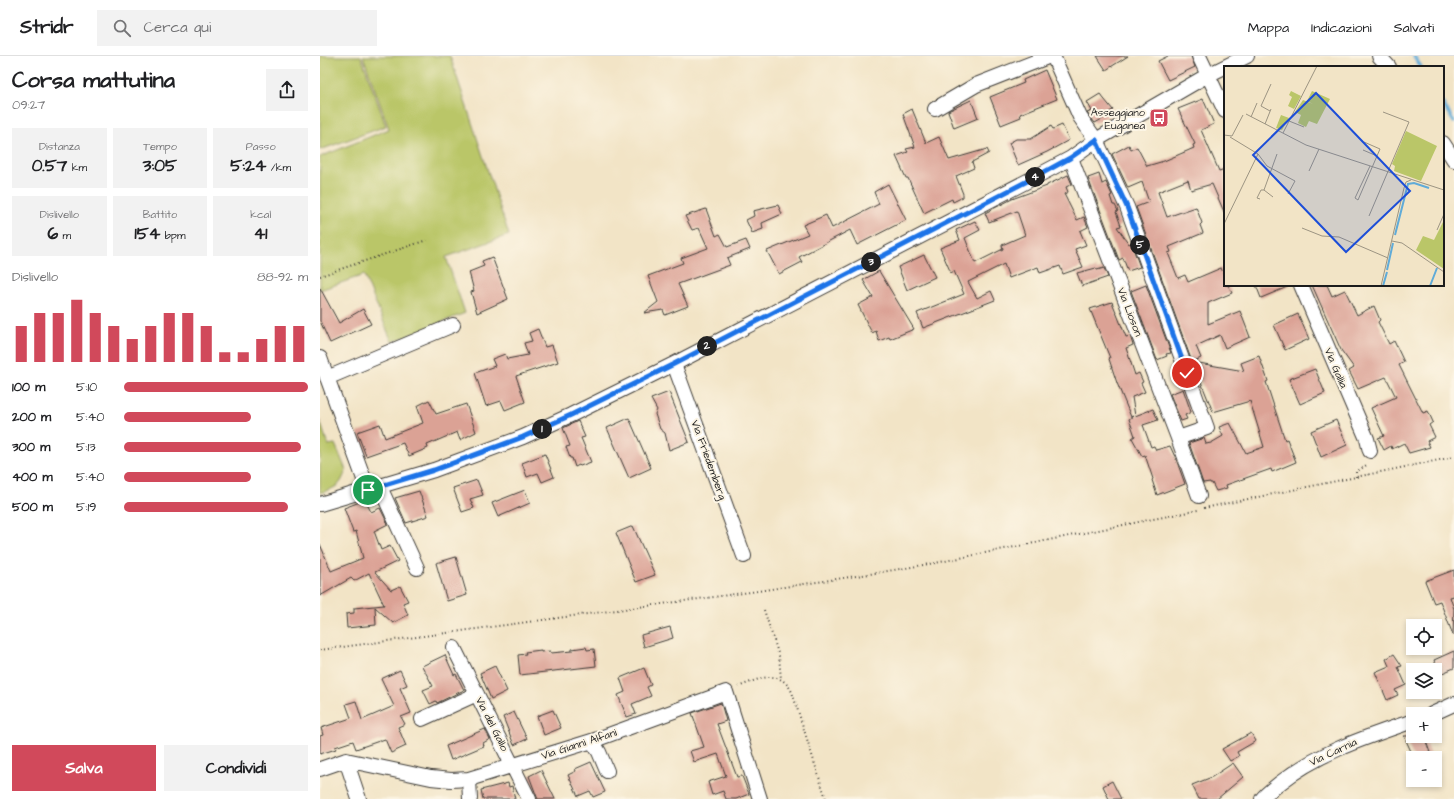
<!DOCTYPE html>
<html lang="it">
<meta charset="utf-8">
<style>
:root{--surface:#fff;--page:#f2f2f2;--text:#202124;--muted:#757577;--line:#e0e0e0;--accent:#d1495b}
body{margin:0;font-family:"Architects Daughter",sans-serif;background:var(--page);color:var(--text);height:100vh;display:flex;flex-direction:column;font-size:15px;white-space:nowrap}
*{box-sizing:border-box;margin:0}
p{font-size:13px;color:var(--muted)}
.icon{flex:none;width:22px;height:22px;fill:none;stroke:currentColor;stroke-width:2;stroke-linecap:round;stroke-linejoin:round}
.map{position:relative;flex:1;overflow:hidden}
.drawer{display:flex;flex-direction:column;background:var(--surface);width:320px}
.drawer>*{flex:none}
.buttons{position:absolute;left:1086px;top:563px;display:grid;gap:8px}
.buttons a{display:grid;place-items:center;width:36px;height:36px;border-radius:0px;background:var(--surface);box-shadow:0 2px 6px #0003;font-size:20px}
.pin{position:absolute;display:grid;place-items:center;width:34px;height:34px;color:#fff;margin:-17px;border:2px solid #fff;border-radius:50%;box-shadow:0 1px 4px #0007}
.km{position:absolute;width:20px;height:20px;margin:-10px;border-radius:50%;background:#222;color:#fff;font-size:11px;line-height:20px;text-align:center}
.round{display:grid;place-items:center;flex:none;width:42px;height:42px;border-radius:0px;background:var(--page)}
.summary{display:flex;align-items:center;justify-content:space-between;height:68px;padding:0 12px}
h1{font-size:22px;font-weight:800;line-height:30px}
.figures{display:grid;grid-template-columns:repeat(3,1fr);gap:6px;height:68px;padding:4px 12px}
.figures div{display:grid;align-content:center;border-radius:0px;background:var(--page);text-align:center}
.figures b{font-size:17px;font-weight:800}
.figures small{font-size:11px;font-weight:400}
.figures p{font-size:11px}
.chart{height:112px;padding:8px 12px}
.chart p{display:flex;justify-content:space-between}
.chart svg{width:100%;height:72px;margin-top:4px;stroke:var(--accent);stroke-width:6}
.primary-button{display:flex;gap:8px;margin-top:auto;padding:8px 12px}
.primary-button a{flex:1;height:46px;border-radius:0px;background:var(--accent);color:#fff;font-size:16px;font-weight:800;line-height:46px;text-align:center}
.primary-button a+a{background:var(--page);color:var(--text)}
ul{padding:0 12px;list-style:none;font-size:13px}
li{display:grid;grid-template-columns:64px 48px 1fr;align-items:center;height:30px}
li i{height:10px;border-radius:5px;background:var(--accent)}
header{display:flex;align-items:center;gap:24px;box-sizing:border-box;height:56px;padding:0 20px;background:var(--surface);border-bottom:1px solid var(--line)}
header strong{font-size:19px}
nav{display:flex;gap:22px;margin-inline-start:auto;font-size:14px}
.search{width:280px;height:36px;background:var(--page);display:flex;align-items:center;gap:10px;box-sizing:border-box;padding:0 14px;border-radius:0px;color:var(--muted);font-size:15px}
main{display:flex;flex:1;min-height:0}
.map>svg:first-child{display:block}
.green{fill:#bac668;stroke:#6b7142}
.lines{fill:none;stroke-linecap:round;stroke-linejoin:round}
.stream{stroke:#60abd8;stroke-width:3.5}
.building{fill:#dba295}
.minor-casing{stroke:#3c3a36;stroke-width:16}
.path{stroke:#3c3a36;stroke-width:2;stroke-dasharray:1 3;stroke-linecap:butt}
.minor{stroke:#fff;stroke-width:14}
.route-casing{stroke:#fff;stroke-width:8}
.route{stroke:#1a73e8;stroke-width:5}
.labels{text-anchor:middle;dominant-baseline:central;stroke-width:4;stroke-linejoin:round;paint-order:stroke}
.poi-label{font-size:11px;fill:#1c1c1c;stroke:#fcf5e5;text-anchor:end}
.street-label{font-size:11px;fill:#1c1c1c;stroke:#fcf5e5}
.inset-river{fill:none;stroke:#60abd8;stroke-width:2}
.inset-road{fill:none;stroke:#9c9482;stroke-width:1}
.view{fill:#1d4ed8;fill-opacity:0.15;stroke:#1d4ed8;stroke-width:2}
.inset-edge{fill:none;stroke:#1c1c1c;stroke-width:2}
</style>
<header>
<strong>Stridr</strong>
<div class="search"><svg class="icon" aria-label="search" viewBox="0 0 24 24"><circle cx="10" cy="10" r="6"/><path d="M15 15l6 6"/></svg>Cerca qui</div>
<nav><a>Mappa</a><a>Indicazioni</a><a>Salvati</a></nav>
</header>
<main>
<section class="drawer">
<div class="summary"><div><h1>Corsa mattutina</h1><p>09:27</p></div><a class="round"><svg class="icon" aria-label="share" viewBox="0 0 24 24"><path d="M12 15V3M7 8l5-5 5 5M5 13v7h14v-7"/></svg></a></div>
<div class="figures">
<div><p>Distanza</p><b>0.57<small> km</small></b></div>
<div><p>Tempo</p><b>3:05</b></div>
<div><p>Passo</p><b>5:24<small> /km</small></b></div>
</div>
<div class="figures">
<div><p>Dislivello</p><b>6<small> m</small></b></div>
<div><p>Battito</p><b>154<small> bpm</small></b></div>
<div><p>kcal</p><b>41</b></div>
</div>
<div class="chart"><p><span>Dislivello</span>88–92 m</p>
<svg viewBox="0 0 160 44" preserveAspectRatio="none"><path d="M5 44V22M15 44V14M25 44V14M35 44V6M45 44V14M55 44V22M65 44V30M75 44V22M85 44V14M95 44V14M105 44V22M115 44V38M125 44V38M135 44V30M145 44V22M155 44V22"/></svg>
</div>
<ul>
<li><b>100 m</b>5:10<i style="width:100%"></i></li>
<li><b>200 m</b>5:40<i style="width:69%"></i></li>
<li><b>300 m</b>5:13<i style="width:96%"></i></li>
<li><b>400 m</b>5:40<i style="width:69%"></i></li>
<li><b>500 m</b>5:19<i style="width:89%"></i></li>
</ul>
<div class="primary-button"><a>Salva</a><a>Condividi</a></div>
</section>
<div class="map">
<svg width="1134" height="743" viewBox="0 0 1134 743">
<rect width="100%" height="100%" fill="#fcf5e5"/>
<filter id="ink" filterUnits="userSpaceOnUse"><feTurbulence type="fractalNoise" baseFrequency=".025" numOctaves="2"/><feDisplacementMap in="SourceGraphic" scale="8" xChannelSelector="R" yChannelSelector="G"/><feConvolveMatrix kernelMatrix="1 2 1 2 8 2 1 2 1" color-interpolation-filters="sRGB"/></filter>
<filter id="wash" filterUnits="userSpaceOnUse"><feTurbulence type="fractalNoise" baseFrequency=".012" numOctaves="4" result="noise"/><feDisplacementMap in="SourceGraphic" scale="16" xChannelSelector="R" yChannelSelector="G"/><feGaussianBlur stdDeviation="0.9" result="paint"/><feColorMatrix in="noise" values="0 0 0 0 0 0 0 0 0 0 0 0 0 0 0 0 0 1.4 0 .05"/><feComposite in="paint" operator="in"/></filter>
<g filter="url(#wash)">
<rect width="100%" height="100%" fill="#f2e4c6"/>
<!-- green -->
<path class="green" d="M 0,0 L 41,0 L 66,70 L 0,94 Z
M 43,0 L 130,0 L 189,179 L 126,201 L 145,257 L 72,286 L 44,219 L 0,234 L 0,101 L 69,73 Z
M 0,365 L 8,389 L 15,388 L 26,414 C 20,431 17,431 0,437 Z"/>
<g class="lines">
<!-- stream -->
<path class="stream" d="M 1094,0 L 1101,11
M 1123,48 L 1134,66"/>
</g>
<g id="blocks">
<!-- building -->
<path class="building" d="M 777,0 L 808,0 L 786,14 Z
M 848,0 L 871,0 L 875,11 L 848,24 L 838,5 Z
M 725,14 L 737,43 L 700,58 L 701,61 L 681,69 L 670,41 L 704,27 L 703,24 Z
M 780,38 L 793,54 L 789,56 L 791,58 L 775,67 L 767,57 L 772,55 L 767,46 Z
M 883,43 L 894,68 L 881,74 L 899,115 L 905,113 L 905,158 L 892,128 L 871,134 L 868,124 L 838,136 L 847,161 L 876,151 L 882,167 L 880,169 L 883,177 L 849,191 L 851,196 L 848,197 L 858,222 L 865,219 L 868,226 L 901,212 L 905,221 L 905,229 L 908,229 L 912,237 L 888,247 L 888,268 L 920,255 L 930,281 L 905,292 L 900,279 L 876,290 L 881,302 L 872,306 L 816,151 L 829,146 L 822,126 L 808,132 L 792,98 L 809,89 L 811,94 L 817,91 L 827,110 L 844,105 L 874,92 L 873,89 L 875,88 L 858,53 Z
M 651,44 L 658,62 L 634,72 L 628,55 Z
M 592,53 L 606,87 L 619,81 L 629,104 L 667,93 L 669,97 L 652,106 L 654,112 L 636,120 L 643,138 L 643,141 L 633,146 L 632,143 L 604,157 L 588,122 L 586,122 L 576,100 L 588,96 L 586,93 L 595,91 L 583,58 Z
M 742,69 L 749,84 L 727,96 L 698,109 L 689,87 L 696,83 L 711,83 L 731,70 L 733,73 Z
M 779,118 L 782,128 L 786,126 L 792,139 L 790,140 L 793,149 L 795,149 L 798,155 L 796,156 L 801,170 L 797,171 L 809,188 L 811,187 L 820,211 L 808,215 L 803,202 L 799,204 L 768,122 Z
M 748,119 L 752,128 L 746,131 L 748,136 L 744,138 L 757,164 L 764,161 L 768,171 L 760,175 L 766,189 L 755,193 L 763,211 L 743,218 L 740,210 L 720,217 L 718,211 L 689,222 L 684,208 L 648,226 L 657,242 L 671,235 L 675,244 L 603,272 L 597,257 L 644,238 L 634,215 L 631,217 L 620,192 L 640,184 L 636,174 L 655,165 L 660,174 L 645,182 L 655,207 L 683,193 L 682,189 L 705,179 L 697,155 L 669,166 L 665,157 L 692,143 L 727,130 L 727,129 Z
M 568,128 L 586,164 L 537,189 L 530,174 L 479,201 L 482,206 L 459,218 L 447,195 L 488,178 L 483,169 L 506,159 L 512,172 L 559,148 L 554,136 Z
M 458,149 L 462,158 L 442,167 L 443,173 L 432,177 L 426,164 L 434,160 L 433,155 Z
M 386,153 L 396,180 L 400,178 L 407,191 L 426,184 L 430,193 L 407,202 L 410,209 L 358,228 L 368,250 L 345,259 L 343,254 L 324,257 L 338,246 L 328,220 L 363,207 L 361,202 L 388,192 L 379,172 L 372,174 L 365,160 Z
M 604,199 L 615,221 L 587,234 L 578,211 Z
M 172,201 L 188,243 L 157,257 L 151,236 L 154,235 L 149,216 L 164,210 L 162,205 Z
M 776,212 L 777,214 L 784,212 L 788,221 L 762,230 L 757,217 Z
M 559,215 L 594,273 L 570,283 L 569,281 L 559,285 L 556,275 L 552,277 L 538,249 L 553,241 L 543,224 Z
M 826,229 L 851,297 L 846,298 L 847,300 L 837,304 L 811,235 Z
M 936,229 L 972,229 L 941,242 Z
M 992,229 L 1007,229 L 1012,240 L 1025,234 L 1037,259 L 1054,250 L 1060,264 L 1058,266 L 1069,288 L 1074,285 L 1084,306 L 1079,309 L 1103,357 L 1108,355 L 1113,366 L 1109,369 L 1115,381 L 1107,385 L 1110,391 L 1089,397 L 1084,387 L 1072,393 L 1071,390 L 1064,394 L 1058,382 L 1064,380 L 1051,352 L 1076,341 L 1066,321 L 1038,333 L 1029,315 L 1034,312 L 1021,294 Z
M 0,232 L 19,267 L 43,253 L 51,268 L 10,287 L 0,265 Z
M 792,246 L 806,281 L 810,280 L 813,289 L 806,292 L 815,319 L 819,317 L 823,326 L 821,327 L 825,336 L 812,341 L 815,360 L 833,353 L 838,364 L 823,369 L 831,391 L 834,390 L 836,394 L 850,390 L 856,403 L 865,428 L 837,439 L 832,424 L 833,423 L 825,399 L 822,400 L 812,382 L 815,380 L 809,363 L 813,360 L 811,361 L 797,327 L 789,303 L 790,302 L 770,253 Z
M 978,258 L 989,283 L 965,294 L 954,269 Z
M 218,273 L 225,291 L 232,289 L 238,306 L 196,320 L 205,346 L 185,354 L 181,345 L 166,350 L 155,317 L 175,310 L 172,303 L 185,298 L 187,303 L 208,299 L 204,287 L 212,285 L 209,277 Z
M 939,300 L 948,325 L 946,326 L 965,384 L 967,383 L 976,406 L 952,416 L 951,413 L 906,429 L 907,432 L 896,435 L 892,427 L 890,427 L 890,426 L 883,427 L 869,387 L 884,382 L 886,388 L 891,387 L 903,380 L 899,371 L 910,367 L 926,397 L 944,391 L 930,345 L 893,356 L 873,306 L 924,315 L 921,307 Z
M 995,313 L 1005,337 L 980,348 L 969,323 Z
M 863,333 L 871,356 L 865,359 L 867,363 L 861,365 L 850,338 Z
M 349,336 L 369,386 L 349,394 L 345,377 L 340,373 L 335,358 L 337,354 L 331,343 Z
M 109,344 L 116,358 L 146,348 L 156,376 L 140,384 L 137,376 L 107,389 L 108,392 L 89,400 L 83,387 L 46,400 L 37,376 L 60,368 L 65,382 L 103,367 L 97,350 Z
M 309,362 L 331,412 L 309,422 L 287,372 Z
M 1016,364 L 1027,389 L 1001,401 L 991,375 Z
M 258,365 L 265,381 L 261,382 L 271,406 L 260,410 L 259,409 L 255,411 L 252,402 L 250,402 L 246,391 L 250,390 L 243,372 Z
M 225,398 L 234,421 L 222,426 L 218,417 L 207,421 L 202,407 Z
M 157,424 L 163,439 L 150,443 L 154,452 L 142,456 L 133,432 Z
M 205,434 L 210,447 L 178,461 L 172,447 Z
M 99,435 L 108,460 L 86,467 L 75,442 Z
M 45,444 L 51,456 L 60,452 L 68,468 L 54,475 L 61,494 L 70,490 L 78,505 L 55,516 L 71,534 L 80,530 L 88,545 L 83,547 L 88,559 L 73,567 L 55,551 L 56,569 L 27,572 L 26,558 L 34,557 L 34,552 L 64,549 L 49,517 L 34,525 L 31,522 L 0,540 L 0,488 L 11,515 L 43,502 L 36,475 L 33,476 L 24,452 Z
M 313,470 L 335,519 L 316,526 L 296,477 Z
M 136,501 L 147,539 L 127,545 L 116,507 Z
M 1134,514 L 1134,540 L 1130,541 L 1134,553 L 1133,579 L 1120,545 L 1114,547 L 1105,525 Z
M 350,571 L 353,582 L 324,591 L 321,579 Z
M 266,591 L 267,594 L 274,593 L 276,610 L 200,619 L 198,599 L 206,598 L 205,596 L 221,594 L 221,596 L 230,595 L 231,597 L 252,595 L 252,593 Z
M 1134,595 L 1134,612 L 1120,618 L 1114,604 Z
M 1074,598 L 1082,610 L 1078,611 L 1086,629 L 1075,634 L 1078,639 L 1067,644 L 1055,616 L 1069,610 L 1066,603 Z
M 125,599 L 134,619 L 136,618 L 144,634 L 117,647 L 116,645 L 110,648 L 103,634 L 113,630 L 102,610 Z
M 175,610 L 187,635 L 171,643 L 160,617 Z
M 324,612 L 331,629 L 327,631 L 331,640 L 312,648 L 316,658 L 307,661 L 298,639 L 305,636 L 300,622 Z
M 80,614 L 87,629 L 80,632 L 91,657 L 81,661 L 85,668 L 78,671 L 86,690 L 71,697 L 65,683 L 36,693 L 33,685 L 15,691 L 16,693 L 0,698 L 0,680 L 3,679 L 1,672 L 31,662 L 26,648 L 36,645 L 42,664 L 74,650 L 61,623 Z
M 401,647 L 406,665 L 397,668 L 417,721 L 422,720 L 429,738 L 416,743 L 406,743 L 403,735 L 392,739 L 388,726 L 406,720 L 398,698 L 374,706 L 370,695 L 384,691 L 372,657 Z
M 233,654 L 241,672 L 224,679 L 217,660 Z
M 194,656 L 207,683 L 194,689 L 183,661 Z
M 165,673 L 170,683 L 163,687 L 164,690 L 131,704 L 126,690 Z
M 931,677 L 936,685 L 917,696 L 919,700 L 910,705 L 902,693 Z
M 1084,680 L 1104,680 L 1112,702 L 1094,702 Z
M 271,706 L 285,736 L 273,741 L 270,735 L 258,740 L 248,719 L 256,715 L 255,713 Z
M 913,707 L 923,721 L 897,743 L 879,743 L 872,729 L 892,721 Z
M 221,714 L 235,743 L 218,743 L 217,741 L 209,720 Z
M 792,725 L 801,743 L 789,743 L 783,730 Z
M 188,727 L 189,731 L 192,730 L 195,743 L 163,743 L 161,734 Z"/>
</g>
</g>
<g filter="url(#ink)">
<use href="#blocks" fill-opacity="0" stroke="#3c3a36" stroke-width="1"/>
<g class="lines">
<defs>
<path id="minor" d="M 733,0 L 760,61 L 776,84 L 807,151 L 887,372 L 858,382 L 751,102
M 879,0 L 905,55
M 1059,0 L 1069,11
M 615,53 L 656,29 L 730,0
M 1123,87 L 1134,104
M 981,229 L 1047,383 L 1050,395
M 0,302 L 48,434
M 354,308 L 424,500
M 7,322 L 133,269
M 858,382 L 879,440
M 60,431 L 97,512
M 0,448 L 114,414 L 203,381 L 251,359 L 354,308 L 719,119 L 751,102 L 776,84 L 888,19 L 927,0
M 134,592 L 209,743
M 1112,658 L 1134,648
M 102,663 L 157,638
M 272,685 L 279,696 L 287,715
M 26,704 L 39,743
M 0,713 L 26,704 L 111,722 L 131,724 L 149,723 L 272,685 L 406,636 L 440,743
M 149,723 L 150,743
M 942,743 C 947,737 954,732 960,727 C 999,696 1047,681 1093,665"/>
</defs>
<!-- minor casing -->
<use href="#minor" class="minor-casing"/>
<!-- path -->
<path class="path" d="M 0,220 L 107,184
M 1036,421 L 1036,416 L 1048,408
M 884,452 L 1134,401
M 444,554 L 459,600 L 461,623
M 0,594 L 438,535 L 556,517 L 615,507 L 878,454
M 418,631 C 439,623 459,611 472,636 L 506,743"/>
<!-- minor -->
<use href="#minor" class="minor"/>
</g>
</g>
<g class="lines" filter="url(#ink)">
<defs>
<path id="route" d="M 48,434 L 114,414 L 203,381 L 251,359 L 354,308 L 719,119 L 750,102 L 776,84 L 807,151 L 867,317"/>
</defs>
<!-- route casing -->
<use href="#route" class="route-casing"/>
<!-- route -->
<use href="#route" class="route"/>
</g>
<!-- icons -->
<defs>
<symbol id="bus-square" viewBox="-11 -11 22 22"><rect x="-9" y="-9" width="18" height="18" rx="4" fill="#d1495b" stroke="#fcf5e5"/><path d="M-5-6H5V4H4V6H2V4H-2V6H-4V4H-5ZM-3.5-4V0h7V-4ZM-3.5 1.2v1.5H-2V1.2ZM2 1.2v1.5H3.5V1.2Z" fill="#fff"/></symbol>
</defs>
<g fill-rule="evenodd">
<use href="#bus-square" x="828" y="51" width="22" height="22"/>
</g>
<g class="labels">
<!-- poi labels -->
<g class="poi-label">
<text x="825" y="56">Asseggiano<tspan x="825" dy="13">Euganea</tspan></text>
</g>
<!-- street labels -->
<g class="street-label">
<text transform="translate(810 256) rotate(69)">Via Lioson</text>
<text transform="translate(1016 312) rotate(67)">Via Gallia</text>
<text transform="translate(389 404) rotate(70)">Via Friedemberg</text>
<text transform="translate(172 668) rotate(63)">Via del Gallo</text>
<text transform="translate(259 688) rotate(-18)">Via Gianni Alfani</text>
<text transform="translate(1013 696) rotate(-25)">Via Carnia</text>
</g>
</g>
<!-- overview -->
<g transform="translate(904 10)">
<rect width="220" height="220" fill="#f2e4c6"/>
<path d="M 67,25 L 77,30 L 70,43 L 64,40 L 68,31 L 65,29 ZM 88,25 L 106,33 L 93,58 L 85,55 L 82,61 L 74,57 L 77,49 L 71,46 L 79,34 L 89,38 L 83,35 ZM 57,49 L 65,52 L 58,64 L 52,62 ZM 182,65 L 213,80 L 197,115 L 170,105 L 171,100 L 168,98 ZM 220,154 L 220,203 L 192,184 L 199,170 L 210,174 Z" fill="#bac668"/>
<path class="inset-river" d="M 171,169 L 184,118 L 190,117 L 205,122M 163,204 L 169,177M 159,220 L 163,206M 206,220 L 213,202"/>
<path class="inset-road" d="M 46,45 L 37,40 L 47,18M 22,48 L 82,79 L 220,124M 27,51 L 33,37M 65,55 L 80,61M 41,58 L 47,43M 59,67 L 93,0M 0,69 L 8,70 L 19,49M 6,71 L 34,88 L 43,100 L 71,115 L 64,128M 139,84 L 153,90M 85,105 L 95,83M 40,124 L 53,88M 36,133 L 33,132 L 37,124 L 40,124 L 49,131M 134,134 L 156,83 L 140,76M 134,134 L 131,132 L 146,100M 145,150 L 185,56 L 159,46M 0,158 L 34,88M 78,162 L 98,170 L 115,171 L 164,192M 213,164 L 220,148M 168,175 L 178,177 L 220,206M 157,220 L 180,122 L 182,116 L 187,114"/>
<path class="view" d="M 92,27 L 186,125 L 122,186 L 29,89 Z"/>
<rect width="220" height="220" class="inset-edge"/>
</g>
</svg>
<div class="buttons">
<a><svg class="icon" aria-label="locate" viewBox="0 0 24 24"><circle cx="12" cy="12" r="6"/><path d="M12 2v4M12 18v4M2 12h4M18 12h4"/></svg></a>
<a><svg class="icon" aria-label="layers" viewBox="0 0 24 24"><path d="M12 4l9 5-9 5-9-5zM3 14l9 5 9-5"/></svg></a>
<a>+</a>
<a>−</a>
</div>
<div class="pin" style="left:48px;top:434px;background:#1e9e55"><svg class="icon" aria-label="arrive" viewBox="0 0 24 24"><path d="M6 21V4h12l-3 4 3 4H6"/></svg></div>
<div class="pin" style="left:867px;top:317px;background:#d93025"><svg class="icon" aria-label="check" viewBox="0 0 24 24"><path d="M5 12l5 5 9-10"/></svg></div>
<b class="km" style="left:222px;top:373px">1</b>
<b class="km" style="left:387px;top:290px">2</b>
<b class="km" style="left:551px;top:206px">3</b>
<b class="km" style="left:715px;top:121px">4</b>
<b class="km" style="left:820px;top:189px">5</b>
</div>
</main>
